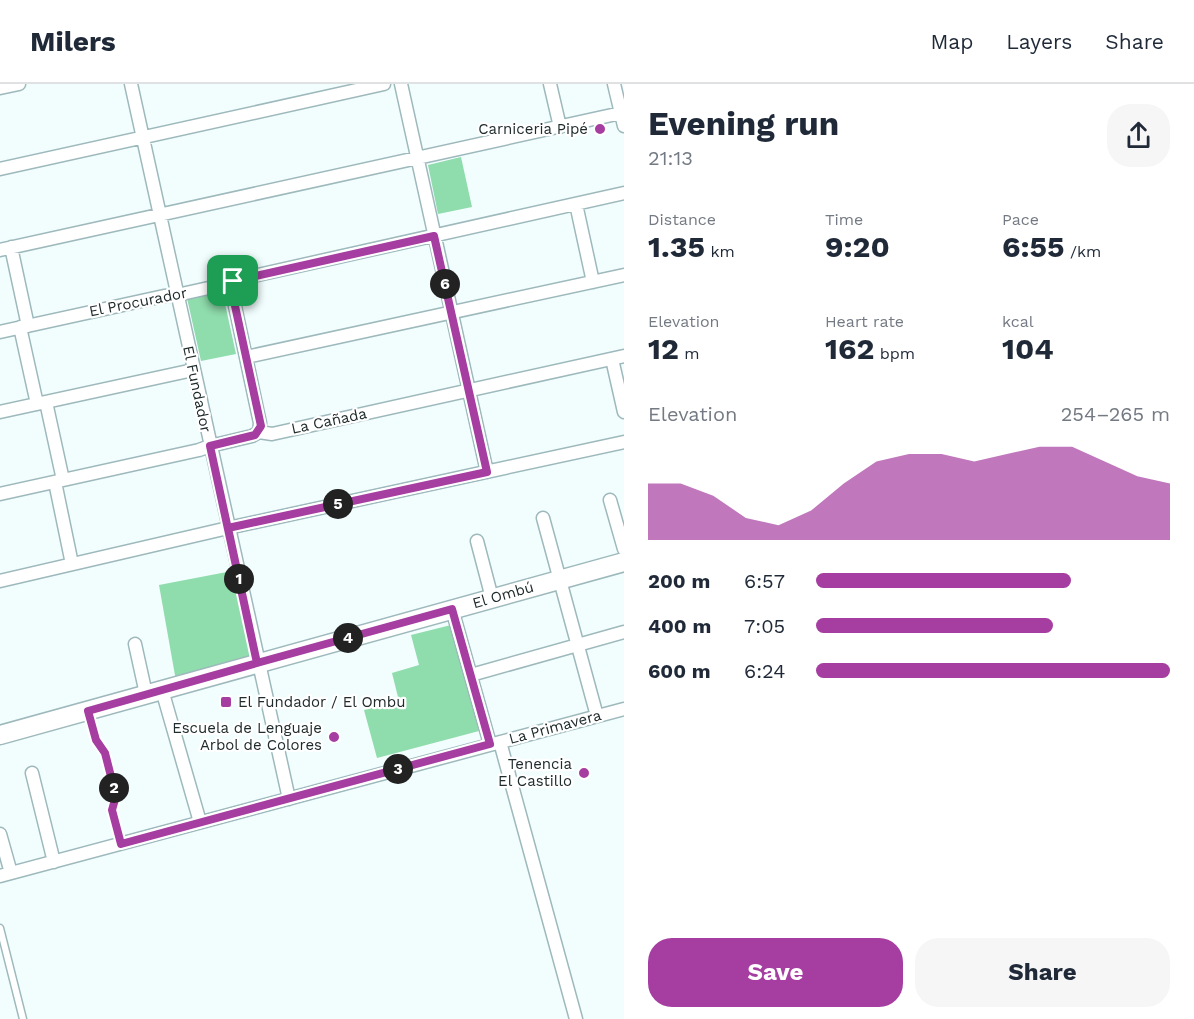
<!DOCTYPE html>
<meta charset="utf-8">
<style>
:root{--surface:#fff;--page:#f6f6f7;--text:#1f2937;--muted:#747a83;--line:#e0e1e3;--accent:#a63ea1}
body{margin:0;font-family:"Work Sans",sans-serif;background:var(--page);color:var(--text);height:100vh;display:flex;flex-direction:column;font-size:22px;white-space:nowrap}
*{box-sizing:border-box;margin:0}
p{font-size:20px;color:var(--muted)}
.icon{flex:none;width:33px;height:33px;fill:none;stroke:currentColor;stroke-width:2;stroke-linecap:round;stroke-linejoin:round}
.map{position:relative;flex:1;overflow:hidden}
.side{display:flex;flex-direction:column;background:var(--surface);width:570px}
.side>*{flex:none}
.pin{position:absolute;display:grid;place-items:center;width:51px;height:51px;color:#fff;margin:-26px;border-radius:12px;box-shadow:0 3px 9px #0006}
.km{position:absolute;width:30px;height:30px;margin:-15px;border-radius:50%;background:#222;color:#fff;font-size:16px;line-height:30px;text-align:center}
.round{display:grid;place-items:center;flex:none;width:63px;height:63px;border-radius:24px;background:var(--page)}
.summary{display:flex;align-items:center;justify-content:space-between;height:102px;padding:0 24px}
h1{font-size:33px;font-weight:700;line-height:45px}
.figures{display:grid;grid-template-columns:repeat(3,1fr);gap:9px;height:102px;padding:6px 24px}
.figures div{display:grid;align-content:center}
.figures b{font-size:30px;font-weight:700}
.figures small{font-size:16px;font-weight:400}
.figures p{font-size:16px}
.chart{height:168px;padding:12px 24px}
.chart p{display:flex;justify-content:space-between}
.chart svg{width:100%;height:108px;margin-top:6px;fill:var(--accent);opacity:.7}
.action{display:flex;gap:12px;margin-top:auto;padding:12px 24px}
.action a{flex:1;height:69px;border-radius:24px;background:var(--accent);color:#fff;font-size:24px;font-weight:700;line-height:69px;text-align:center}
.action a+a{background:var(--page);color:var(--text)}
ul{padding:0 24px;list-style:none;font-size:20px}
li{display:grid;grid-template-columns:96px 72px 1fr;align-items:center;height:45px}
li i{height:15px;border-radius:8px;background:var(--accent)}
header{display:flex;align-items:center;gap:36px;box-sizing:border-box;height:84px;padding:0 30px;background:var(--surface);border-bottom:2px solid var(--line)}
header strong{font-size:28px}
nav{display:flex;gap:33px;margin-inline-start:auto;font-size:21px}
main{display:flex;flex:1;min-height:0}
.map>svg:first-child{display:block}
.green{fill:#8fdcac}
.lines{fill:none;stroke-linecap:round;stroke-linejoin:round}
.lane-casing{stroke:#9eb9bc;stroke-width:9}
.street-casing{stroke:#9eb9bc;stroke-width:15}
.secondary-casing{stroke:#9eb9bc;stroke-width:21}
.lane{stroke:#fff;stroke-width:6}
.street{stroke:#fff;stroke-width:12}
.secondary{stroke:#fff;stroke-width:18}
.route-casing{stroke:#fff;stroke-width:12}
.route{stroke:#a63ea1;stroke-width:8}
.poi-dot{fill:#a63ea1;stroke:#fff;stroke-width:2}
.labels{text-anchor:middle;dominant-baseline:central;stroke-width:4.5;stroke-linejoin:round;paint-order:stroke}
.poi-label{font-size:15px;fill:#202b2c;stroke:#fff;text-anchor:end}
.street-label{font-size:15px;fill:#202b2c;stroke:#fff}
</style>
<header>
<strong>Milers</strong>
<nav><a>Map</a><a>Layers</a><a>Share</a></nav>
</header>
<main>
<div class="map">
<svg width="624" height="935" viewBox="0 0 624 935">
<rect width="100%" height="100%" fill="#f2fdfe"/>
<!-- green -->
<path class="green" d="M 461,73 L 472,123 L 438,130 L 428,81 Z
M 222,206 L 236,270 L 201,277 L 187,214 Z
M 232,487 L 252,576 L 176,597 L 159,501 Z
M 451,541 L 479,647 L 377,674 L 364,626 L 399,617 L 392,589 L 419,581 L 411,551 Z"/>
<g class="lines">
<defs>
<path id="lane" d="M 89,630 L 96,656 L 105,669 L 115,709 L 112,726 L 121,760
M 0,844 L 23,935"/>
<path id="street" d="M 131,0 L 289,715
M 401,0 L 487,388
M 550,0 L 560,43
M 614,0 L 624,42
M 0,4 L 19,0
M 0,85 L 384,0
M 576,120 L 593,198
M 11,163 L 28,242
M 0,166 L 621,29
M 229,202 L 232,208 L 260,339 L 259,348
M 20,243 L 37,320
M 0,248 L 164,212 L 177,211 L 222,201 L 229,202 L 240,195 L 624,109
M 246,273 L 624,191
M 612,275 L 624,328
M 46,318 L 63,396
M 0,328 L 193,286
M 55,398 L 72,480
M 0,410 L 199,366 L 210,362 L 252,352 L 259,348 L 272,350 L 624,272
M 610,416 L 624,465
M 543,434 L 597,632
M 477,457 L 492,514
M 0,497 L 228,444 L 624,358
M 452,525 L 490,660
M 135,560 L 146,610
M 471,591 L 624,548
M 162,606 L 200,738
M 500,658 L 576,935
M 32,689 L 54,778
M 0,750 L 11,789
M 0,792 L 624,625"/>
<path id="secondary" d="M 0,651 L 624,478"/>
</defs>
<!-- lane casing -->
<use href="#lane" class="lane-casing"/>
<!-- street casing -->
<use href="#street" class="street-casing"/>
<!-- secondary casing -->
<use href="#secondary" class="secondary-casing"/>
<!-- lane -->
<use href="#lane" class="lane"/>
<!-- street -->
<use href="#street" class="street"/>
<!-- secondary -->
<use href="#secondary" class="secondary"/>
</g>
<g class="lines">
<defs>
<path id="route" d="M 233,197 L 229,202 L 232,208 L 261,342 L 255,351 L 210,362 L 257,579 L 88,627 L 96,656 L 105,669 L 116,712 L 112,726 L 121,760 L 490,660 L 452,525 L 257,579 L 228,444 L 487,388 L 434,152 L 233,197"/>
</defs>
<!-- route casing -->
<use href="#route" class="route-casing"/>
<!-- route -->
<use href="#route" class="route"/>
</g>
<!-- markers -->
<g class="poi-dot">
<circle cx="600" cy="45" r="6"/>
<rect x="220" y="612" width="12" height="12" rx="3"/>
<circle cx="334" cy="653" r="6"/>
<circle cx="584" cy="689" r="6"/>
</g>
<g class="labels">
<!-- poi labels -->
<g class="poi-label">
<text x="588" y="45">Carniceria Pipé</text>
<text x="238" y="618" text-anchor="start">El Fundador / El Ombu</text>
<text x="322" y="644">Escuela de Lenguaje<tspan x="322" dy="17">Arbol de Colores</tspan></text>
<text x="572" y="680">Tenencia<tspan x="572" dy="17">El Castillo</tspan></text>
</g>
<!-- street labels -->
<g class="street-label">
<text transform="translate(138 218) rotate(-11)">El Procurador</text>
<text transform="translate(197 305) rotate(78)">El Fundador</text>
<text transform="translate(329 337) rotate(-12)">La Cañada</text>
<text transform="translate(503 511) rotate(-16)">El Ombú</text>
<text transform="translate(555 643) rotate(-15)">La Primavera</text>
</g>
</g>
</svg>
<div class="pin" style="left:233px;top:197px;background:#1e9e55"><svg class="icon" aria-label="arrive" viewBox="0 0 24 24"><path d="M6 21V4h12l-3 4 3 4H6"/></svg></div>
<b class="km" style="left:239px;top:495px">1</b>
<b class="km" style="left:114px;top:704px">2</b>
<b class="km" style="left:398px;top:685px">3</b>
<b class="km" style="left:348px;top:554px">4</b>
<b class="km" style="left:338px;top:420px">5</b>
<b class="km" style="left:445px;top:200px">6</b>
</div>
<section class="side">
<div class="summary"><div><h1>Evening run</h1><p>21:13</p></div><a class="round"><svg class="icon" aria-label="share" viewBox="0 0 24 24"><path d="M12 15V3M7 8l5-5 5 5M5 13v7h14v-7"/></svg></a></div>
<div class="figures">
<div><p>Distance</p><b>1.35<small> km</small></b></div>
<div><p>Time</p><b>9:20</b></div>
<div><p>Pace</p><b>6:55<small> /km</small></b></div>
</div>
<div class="figures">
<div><p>Elevation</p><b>12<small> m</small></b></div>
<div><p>Heart rate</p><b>162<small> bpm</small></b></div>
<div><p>kcal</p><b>104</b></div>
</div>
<div class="chart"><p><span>Elevation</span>254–265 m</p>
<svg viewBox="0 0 160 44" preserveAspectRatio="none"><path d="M0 44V21L10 21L20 26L30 35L40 38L50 32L60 21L70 12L80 9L90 9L100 12L110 9L120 6L130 6L140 12L150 18L160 21V44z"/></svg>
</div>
<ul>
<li><b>200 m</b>6:57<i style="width:72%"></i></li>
<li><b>400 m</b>7:05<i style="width:67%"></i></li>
<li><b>600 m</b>6:24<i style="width:100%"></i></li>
</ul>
<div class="action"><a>Save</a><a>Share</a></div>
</section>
</main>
